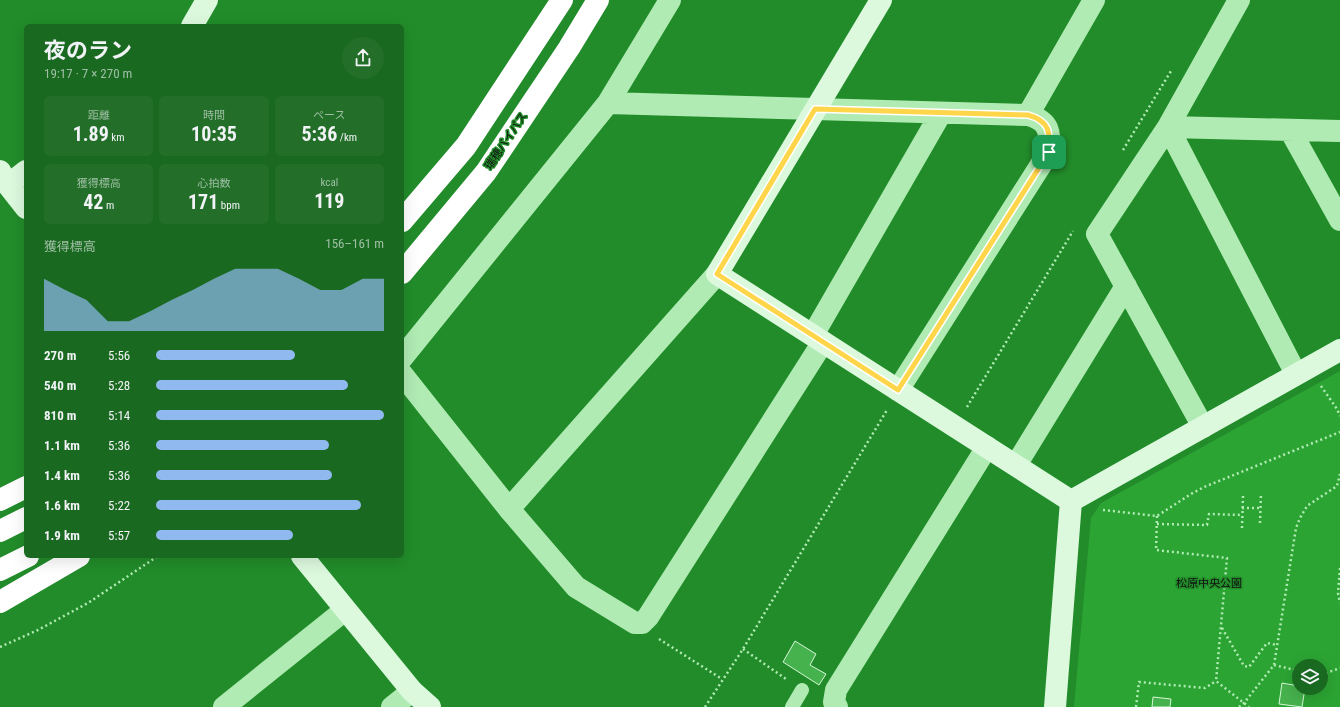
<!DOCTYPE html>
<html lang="ja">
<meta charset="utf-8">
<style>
:root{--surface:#1a6920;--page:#236f29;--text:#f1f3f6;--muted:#9fbfa5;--accent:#90b9f0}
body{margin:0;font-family:"Roboto Condensed","Noto Sans JP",sans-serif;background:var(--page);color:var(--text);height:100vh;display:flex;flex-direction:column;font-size:15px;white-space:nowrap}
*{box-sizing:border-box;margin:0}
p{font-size:13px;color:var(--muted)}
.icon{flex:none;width:22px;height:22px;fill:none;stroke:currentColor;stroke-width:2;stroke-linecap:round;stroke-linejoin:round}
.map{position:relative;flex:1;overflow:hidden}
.panel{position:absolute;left:24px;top:24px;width:380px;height:534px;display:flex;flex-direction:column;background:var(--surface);border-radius:6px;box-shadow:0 4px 16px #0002}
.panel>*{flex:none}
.tools{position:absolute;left:1292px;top:659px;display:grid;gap:8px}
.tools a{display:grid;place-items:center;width:36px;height:36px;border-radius:50%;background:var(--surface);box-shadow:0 4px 16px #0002;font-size:20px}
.pin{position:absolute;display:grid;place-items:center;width:34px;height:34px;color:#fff;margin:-17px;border-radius:8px;box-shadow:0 2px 6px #0006}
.round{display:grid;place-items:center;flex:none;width:42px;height:42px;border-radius:21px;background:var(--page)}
.head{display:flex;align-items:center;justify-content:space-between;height:68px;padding:0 20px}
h1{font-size:22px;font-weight:700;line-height:30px}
.figures{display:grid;grid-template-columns:repeat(3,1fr);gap:6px;height:68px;padding:4px 20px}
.figures div{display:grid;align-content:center;border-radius:6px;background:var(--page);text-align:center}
.figures b{font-size:20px;font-weight:700}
.figures small{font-size:11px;font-weight:400}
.figures p{font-size:11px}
.chart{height:112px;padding:8px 20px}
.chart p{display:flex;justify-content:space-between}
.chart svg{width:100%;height:72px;margin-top:4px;fill:var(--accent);opacity:.7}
ul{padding:0 20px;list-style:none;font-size:13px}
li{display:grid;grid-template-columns:64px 48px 1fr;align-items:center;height:30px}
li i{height:10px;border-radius:5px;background:var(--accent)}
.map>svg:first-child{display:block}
.green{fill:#2ca433;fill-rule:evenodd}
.building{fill:#46b24d;stroke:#d5f8d7}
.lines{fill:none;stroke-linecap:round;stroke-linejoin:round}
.path{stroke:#b0ebb3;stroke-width:2.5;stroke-dasharray:2 3;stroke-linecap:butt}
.lane{stroke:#b0ebb3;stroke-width:14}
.street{stroke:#b0ebb3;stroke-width:22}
.secondary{stroke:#dcf9de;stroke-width:22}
.highway{stroke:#fff;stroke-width:22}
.route-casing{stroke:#fff;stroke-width:8}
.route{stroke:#ffd54a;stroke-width:5}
.labels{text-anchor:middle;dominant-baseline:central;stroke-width:3;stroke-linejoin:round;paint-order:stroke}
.street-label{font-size:11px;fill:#111;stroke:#228c2a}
.park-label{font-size:11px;fill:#111;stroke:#228c2a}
</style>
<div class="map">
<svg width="1340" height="707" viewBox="0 0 1340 707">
<rect width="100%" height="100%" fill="#228c2a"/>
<!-- green -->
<path class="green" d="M 1340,371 L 1340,707 L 1074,707 L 1091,518 L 1101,503 ZM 1299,666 L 1321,666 L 1321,688 L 1299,688 Z"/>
<!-- building -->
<path class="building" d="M 795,641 L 816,654 L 810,665 L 826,674 L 819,685 L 783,662 Z
M 1282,683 L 1299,686 L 1299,688 L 1305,688 L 1302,707 L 1279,704 Z
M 1153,697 L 1171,699 L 1170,707 L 1152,707 Z"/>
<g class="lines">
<!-- path -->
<path class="path" d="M 1123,150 L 1171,71
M 1321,386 L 1337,409 L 1340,416
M 967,407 L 1073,231
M 1242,508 L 1260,508
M 1103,510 L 1157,516 L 1191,494 L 1204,487 L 1340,432
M 1157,516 L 1156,550 L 1227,558 L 1216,681 L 1249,707
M 1260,523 L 1261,493
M 1157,524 L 1207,525 L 1209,514 L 1242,515
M 1242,528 L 1243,496
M 1340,568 L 1338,593 L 1340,603
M 1222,628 L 1244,666 L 1249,667 L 1267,643 L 1277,645
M 659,639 L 722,679
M 0,647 L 38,630 L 88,603 L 158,556
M 743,649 L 786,679
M 1274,665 L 1299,671
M 1321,675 L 1340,668
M 705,707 L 743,649 L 887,410
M 1136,707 L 1139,682 L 1205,688 L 1216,681
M 1239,707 L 1244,703 L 1274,665 L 1296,528 L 1300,518 L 1307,506 L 1337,486 L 1340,474"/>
<!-- lane -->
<path class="lane" d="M 792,707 L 802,690"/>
<!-- street -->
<path class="street" d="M 608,103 L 1028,115 L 1094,0
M 1168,127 L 1296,374
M 1168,127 L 1340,131
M 1290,130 L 1340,220
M 813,335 L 941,113
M 402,358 L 608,103 L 670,0
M 402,374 L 509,509 L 576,587 L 635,623 L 642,623 L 648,617 L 823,342
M 898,390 L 1049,152 C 1050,132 1050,121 1028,115
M 1203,427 L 1097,234 L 1168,127 L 1239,0
M 1016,465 L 1126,286
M 509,509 L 717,274
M 224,707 L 345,610
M 392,707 L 412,691
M 837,707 L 834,702 L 836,690 L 987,447"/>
<!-- secondary -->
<path class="secondary" d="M 881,0 L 717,274 L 1071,501
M 192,26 L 207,0
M 0,171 L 8,185 L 26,208
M 8,185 L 26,171
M 1071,501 L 1340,350
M 302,556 L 412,691 L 430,707
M 1055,707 L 1071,501"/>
<!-- highway -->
<path class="highway" d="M 402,221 L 466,146 L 562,0
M 402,273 L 486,172 L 569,48 L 598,0
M 0,500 L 26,487
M 0,531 L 26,518
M 0,570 L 28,556
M 0,602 L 79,556"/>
</g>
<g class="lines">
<defs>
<path id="route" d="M 815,109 L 1028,115 C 1050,121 1050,132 1049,152 L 898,390 L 717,274 Z"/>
</defs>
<!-- route casing -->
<use href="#route" class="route-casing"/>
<!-- route -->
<use href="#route" class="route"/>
</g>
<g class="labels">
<!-- street labels -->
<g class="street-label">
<text transform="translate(506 141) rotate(-56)">瑞穂バイパス</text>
</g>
<!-- park labels -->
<g class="park-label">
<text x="1209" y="583">松原中央公園</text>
</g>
</g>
</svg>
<div class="tools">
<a><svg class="icon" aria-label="layers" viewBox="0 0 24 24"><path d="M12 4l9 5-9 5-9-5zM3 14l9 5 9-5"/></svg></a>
</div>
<div class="pin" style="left:1049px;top:152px;background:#1e9e55"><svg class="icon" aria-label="arrive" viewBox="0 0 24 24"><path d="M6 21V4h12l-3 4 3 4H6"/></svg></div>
<section class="panel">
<div class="head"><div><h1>夜のラン</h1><p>19:17 · 7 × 270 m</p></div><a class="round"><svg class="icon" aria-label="share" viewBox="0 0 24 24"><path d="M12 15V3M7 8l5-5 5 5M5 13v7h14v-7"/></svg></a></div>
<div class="figures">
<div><p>距離</p><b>1.89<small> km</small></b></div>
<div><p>時間</p><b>10:35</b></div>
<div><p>ペース</p><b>5:36<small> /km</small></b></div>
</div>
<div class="figures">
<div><p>獲得標高</p><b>42<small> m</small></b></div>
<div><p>心拍数</p><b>171<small> bpm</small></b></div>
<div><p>kcal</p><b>119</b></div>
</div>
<div class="chart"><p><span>獲得標高</span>156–161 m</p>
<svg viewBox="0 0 160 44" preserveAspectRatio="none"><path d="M0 44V12L10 19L20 25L30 38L40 38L50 32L60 25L70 19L80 12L90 6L100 6L110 6L120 12L130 19L140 19L150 12L160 12V44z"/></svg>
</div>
<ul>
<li><b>270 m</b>5:56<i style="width:61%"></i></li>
<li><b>540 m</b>5:28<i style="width:84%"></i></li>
<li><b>810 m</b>5:14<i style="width:100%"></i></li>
<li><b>1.1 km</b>5:36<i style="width:76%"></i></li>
<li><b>1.4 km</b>5:36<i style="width:77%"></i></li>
<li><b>1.6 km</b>5:22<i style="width:90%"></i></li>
<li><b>1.9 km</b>5:57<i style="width:60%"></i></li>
</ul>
</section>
</div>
